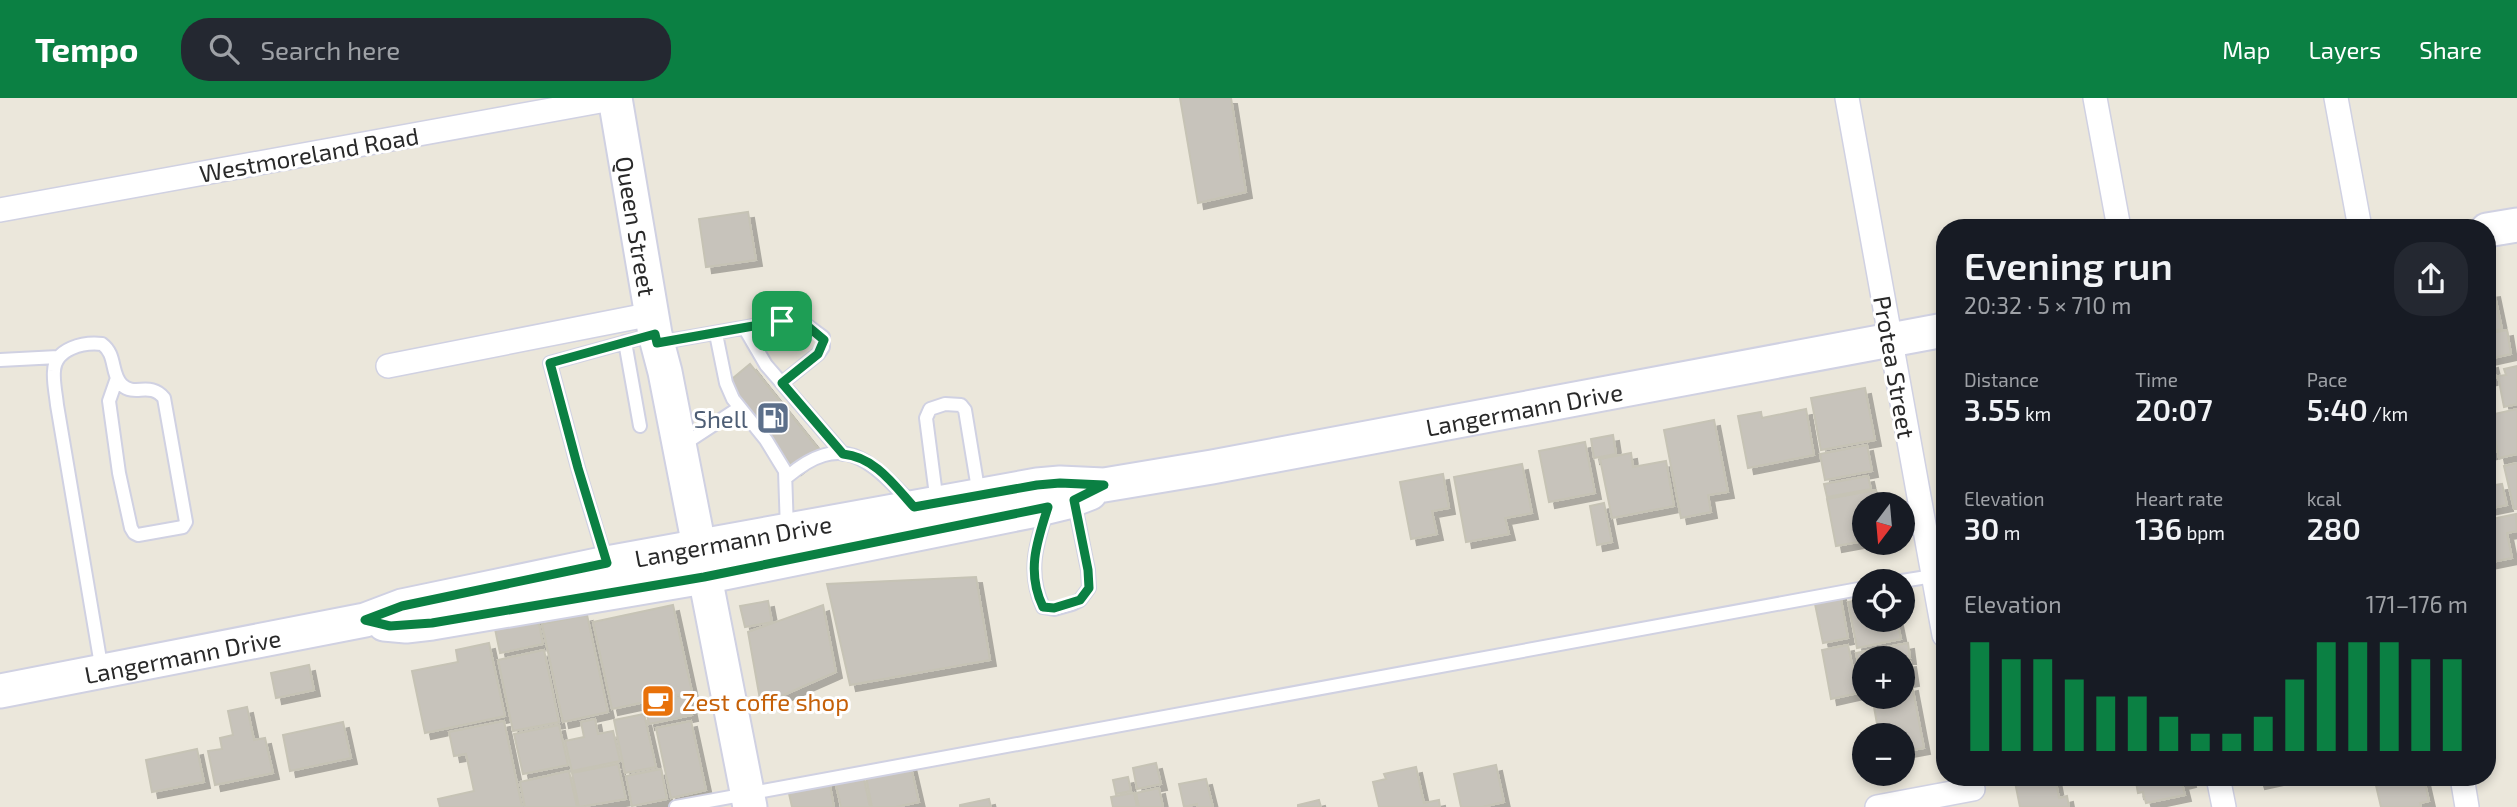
<!DOCTYPE html>
<meta charset="utf-8">
<style>
:root{--surface:#171b24;--page:#242831;--text:#f1f3f6;--muted:#9ea1a6;--accent:#0b8043}
body{margin:0;font-family:"Exo 2",sans-serif;background:var(--page);color:var(--text);height:100vh;display:flex;flex-direction:column;font-size:26px;white-space:nowrap}
*{box-sizing:border-box;margin:0}
p{font-size:23px;color:var(--muted)}
.icon{flex:none;width:38px;height:38px;fill:none;stroke:currentColor;stroke-width:2;stroke-linecap:round;stroke-linejoin:round}
.map{position:relative;flex:1;overflow:hidden}
.sheet{position:absolute;left:1936px;top:121px;width:560px;height:567px;display:flex;flex-direction:column;background:var(--surface);border-radius:28px;box-shadow:0 4px 10px #0003}
.sheet>*{flex:none}
.needle{width:46px;rotate:196deg}
.buttons{position:absolute;left:1852px;top:394px;display:grid;gap:14px}
.buttons a{display:grid;place-items:center;width:63px;height:63px;border-radius:50%;background:var(--surface);box-shadow:0 4px 10px #0003;font-size:35px}
.pin{position:absolute;display:grid;place-items:center;width:60px;height:60px;color:#fff;margin:-30px;border-radius:14px;box-shadow:0 4px 10px #0006}
.round{display:grid;place-items:center;flex:none;width:74px;height:74px;border-radius:28px;background:var(--page)}
.summary{display:flex;align-items:center;justify-content:space-between;height:119px;padding:0 28px}
h1{font-size:38px;font-weight:600;line-height:52px}
.stats{display:grid;grid-template-columns:repeat(3,1fr);gap:10px;height:119px;padding:7px 28px}
.stats div{display:grid;align-content:center}
.stats b{font-size:30px;font-weight:600}
.stats small{font-size:19px;font-weight:400}
.stats p{font-size:19px}
.chart{height:196px;padding:14px 28px}
.chart p{display:flex;justify-content:space-between}
.chart svg{width:100%;height:126px;margin-top:7px;stroke:var(--accent);stroke-width:6}
header{display:flex;align-items:center;gap:42px;box-sizing:border-box;height:98px;padding:0 35px;background:var(--accent);color:#fff}
header strong{font-size:33px}
nav{display:flex;gap:38px;margin-inline-start:auto;font-size:24px}
.search{width:490px;height:63px;background:var(--page);display:flex;align-items:center;gap:18px;box-sizing:border-box;padding:0 24px;border-radius:28px;color:var(--muted);font-size:26px}
.map>svg:first-child{display:block}
.building{fill:#c7c3bb;stroke:#c6c3b5;stroke-width:2;filter:url(#shadow)}
.lines{fill:none;stroke-linecap:round;stroke-linejoin:round}
.lane-casing{stroke:#d0d1e2;stroke-width:16}
.street-casing{stroke:#d0d1e2;stroke-width:26}
.secondary-casing{stroke:#d0d1e2;stroke-width:37}
.lane{stroke:#fff;stroke-width:12}
.street{stroke:#fff;stroke-width:23}
.secondary{stroke:#fff;stroke-width:33}
.route-casing{stroke:#fff;stroke-width:14}
.route{stroke:#0b8043;stroke-width:9}
.labels{text-anchor:middle;dominant-baseline:central;stroke-width:6;stroke-linejoin:round;paint-order:stroke}
.street-label{font-size:24px;fill:#292929;stroke:#fff}
.service-label{font-size:24px;fill:#4e5e75;stroke:#fff;text-anchor:end}
.food-label{font-size:24px;fill:#c56008;stroke:#fff;text-anchor:start}
</style>
<header>
<strong>Tempo</strong>
<div class="search"><svg class="icon" aria-label="search" viewBox="0 0 24 24"><circle cx="10" cy="10" r="6"/><path d="M15 15l6 6"/></svg>Search here</div>
<nav><a>Map</a><a>Layers</a><a>Share</a></nav>
</header>
<div class="map">
<svg width="2517" height="709" viewBox="0 0 2517 709">
<defs>
<filter id="shadow"><feDropShadow dx="6" dy="6" stdDeviation="0" flood-color="#0004"/></filter>
</defs>
<rect width="100%" height="100%" fill="#ebe7db"/>
<!-- building -->
<path class="building" d="M 1180,0 L 1231,0 L 1246,94 L 1198,105 Z
M 748,114 L 756,162 L 706,169 L 699,121 Z
M 2494,193 L 2502,231 L 2487,234 L 2487,194 Z
M 2507,232 L 2511,256 L 2488,261 L 2487,236 Z
M 2492,264 L 2496,280 L 2487,282 L 2487,265 Z
M 750,266 L 819,352 L 795,371 L 726,286 Z
M 2517,268 L 2517,306 L 2504,309 L 2498,278 L 2506,277 L 2504,271 Z
M 1865,290 L 1875,342 L 1821,352 L 1811,300 Z
M 1806,311 L 1814,357 L 1748,370 L 1738,318 L 1761,314 L 1762,320 Z
M 2517,311 L 2517,356 L 2499,360 L 2490,317 Z
M 2487,315 L 2496,354 L 2487,356 Z
M 1714,322 L 1728,394 L 1708,397 L 1711,414 L 1681,420 L 1664,332 Z
M 1613,337 L 1616,356 L 1594,360 L 1591,341 Z
M 1585,344 L 1595,395 L 1549,404 L 1539,353 Z
M 1867,347 L 1872,373 L 1825,382 L 1820,356 Z
M 1631,355 L 1633,369 L 1666,363 L 1674,408 L 1612,420 L 1600,361 Z
M 2517,365 L 2517,411 L 2514,411 L 2504,368 Z
M 1522,366 L 1532,415 L 1505,420 L 1509,436 L 1466,444 L 1454,379 Z
M 1443,376 L 1449,410 L 1432,413 L 1437,436 L 1411,441 L 1400,384 Z
M 1868,378 L 1871,391 L 1827,399 L 1824,386 Z
M 2487,378 L 2489,388 L 2502,386 L 2507,407 L 2487,411 Z
M 1876,392 L 1879,406 L 1864,406 L 1864,443 L 1836,448 L 1827,401 Z
M 1604,405 L 1612,444 L 1597,447 L 1590,408 Z
M 2516,416 L 2517,433 L 2507,435 L 2512,460 L 2487,465 L 2487,422 Z
M 976,479 L 990,562 L 850,587 L 827,486 Z
M 1840,496 L 1848,540 L 1823,545 L 1814,501 Z
M 1864,501 L 1864,522 L 1897,522 L 1901,541 L 1857,550 L 1848,504 Z
M 768,503 L 772,524 L 745,529 L 740,508 Z
M 673,507 L 692,594 L 612,611 L 593,524 Z
M 823,507 L 836,574 L 761,607 L 748,534 Z
M 537,517 L 543,546 L 500,555 L 494,526 Z
M 587,517 L 608,614 L 563,624 L 542,526 Z
M 489,545 L 505,618 L 425,635 L 412,573 L 458,564 L 456,552 Z
M 1908,545 L 1910,560 L 1864,560 L 1864,568 L 1859,569 L 1856,555 Z
M 1848,547 L 1858,595 L 1831,601 L 1822,552 Z
M 544,552 L 559,624 L 513,633 L 498,562 Z
M 1910,563 L 1913,582 L 1902,584 L 1902,564 Z
M 309,567 L 314,592 L 276,600 L 271,575 Z
M 1859,572 L 1864,572 L 1864,591 L 1863,591 Z
M 1912,587 L 1924,650 L 1902,654 L 1902,637 L 1879,637 L 1872,598 L 1902,598 L 1902,589 Z
M 688,598 L 692,617 L 649,626 L 645,607 Z
M 247,609 L 254,642 L 265,640 L 273,675 L 215,687 L 208,653 L 222,651 L 220,640 L 233,637 L 228,613 Z
M 644,616 L 656,669 L 625,675 L 614,622 Z
M 595,621 L 598,636 L 613,633 L 620,663 L 572,673 L 565,643 L 584,639 L 581,624 Z
M 504,623 L 522,709 L 440,709 L 438,701 L 474,693 L 466,656 L 454,658 L 449,634 Z
M 691,623 L 706,692 L 671,700 L 656,630 Z
M 343,624 L 351,660 L 290,673 L 283,637 Z
M 559,627 L 568,667 L 523,676 L 514,636 Z
M 197,651 L 204,684 L 152,694 L 146,662 Z
M 910,665 L 919,704 L 896,709 L 872,709 L 865,674 Z
M 1156,665 L 1161,686 L 1137,691 L 1133,670 Z
M 618,666 L 626,701 L 579,709 L 572,675 Z
M 1496,667 L 1504,704 L 1482,709 L 1461,709 L 1454,676 Z
M 1416,669 L 1424,705 L 1439,702 L 1440,709 L 1379,709 L 1373,684 L 1386,681 L 1384,676 Z
M 661,671 L 667,701 L 632,708 L 626,678 Z
M 569,673 L 577,709 L 525,709 L 520,684 Z
M 863,677 L 870,709 L 841,709 L 835,683 Z
M 1128,679 L 1131,693 L 1116,696 L 1113,682 Z
M 2043,679 L 2055,679 L 2059,700 L 2067,698 L 2069,709 L 2020,709 L 2015,684 Z
M 2135,679 L 2189,679 L 2190,683 L 2182,685 L 2185,697 L 2146,705 L 2143,694 L 2138,695 Z
M 2257,679 L 2287,679 L 2259,685 Z
M 2374,679 L 2414,679 L 2415,683 L 2424,681 L 2429,703 L 2420,705 L 2421,709 L 2381,709 Z
M 1206,681 L 1213,709 L 1197,709 L 1197,706 L 1184,709 L 1179,686 Z
M 829,682 L 834,709 L 792,709 L 788,691 Z
M 1159,690 L 1163,709 L 1139,709 L 1136,695 Z
M 1134,695 L 1137,709 L 1113,709 L 1111,699 Z
M 989,701 L 991,709 L 960,709 L 960,707 Z
M 1319,702 L 1321,709 L 1298,709 L 1298,707 Z"/>
<g class="lines">
<defs>
<path id="lane" d="M 745,231 L 766,267 L 843,356
M 716,236 L 726,285 L 733,301 L 766,342 L 785,373 L 787,432
M 625,244 L 640,328
M 657,245 L 782,223 L 805,226 L 823,239 L 823,249 L 818,256 L 782,285
M 0,262 L 58,259
M 681,348 L 739,310
M 787,379 C 843,331 871,363 912,406
M 937,405 L 926,320 L 930,311 L 945,306 L 961,307 L 965,312 L 979,397
M 1047,412 C 1036,446 1027,475 1043,509 L 1054,511 L 1072,506 L 1080,502 L 1089,490 L 1088,472 L 1074,402
M 606,463 L 578,370 L 550,265 L 655,236
M 1902,483 L 1933,478
M 102,573 L 57,307 C 56,296 53,284 54,273 C 55,250 84,244 102,246 C 117,257 110,275 122,287 C 135,299 150,283 164,300 L 186,424 L 183,429 L 138,437 L 134,435 L 131,430 L 119,375 L 109,303 L 117,280
M 676,709 L 1864,490"/>
<path id="street" d="M 1847,0 L 1944,537
M 2095,0 L 2119,130
M 2336,0 L 2360,130
M 0,112 L 617,0
M 388,268 L 652,216
M 2218,679 L 2224,709
M 2462,679 L 2467,709
M 1877,709 L 1973,691"/>
<g id="secondary">
<path id="s1" d="M 615,0 L 655,236 L 665,274 L 750,709"/>
<path d="M 2487,132 L 2517,127"/>
<path d="M 384,526 L 406,528 L 432,525 L 704,479 L 1031,413 L 1064,405 L 1090,395"/>
<path id="s2" d="M 0,593 L 365,522 L 402,508 L 607,465 L 1037,387 L 1060,385 L 1104,387 L 1212,369 L 1944,232"/>
</g>
</defs>
<!-- lane casing -->
<use href="#lane" class="lane-casing"/>
<!-- street casing -->
<use href="#street" class="street-casing"/>
<!-- secondary casing -->
<use href="#secondary" class="secondary-casing"/>
<!-- lane -->
<use href="#lane" class="lane"/>
<!-- street -->
<use href="#street" class="street"/>
<!-- secondary -->
<use href="#secondary" class="secondary"/>
</g>
<g class="lines">
<defs>
<path id="route" d="M 782,223 L 805,226 L 824,242 L 818,256 L 782,285 L 843,356 C 875,359 894,387 914,409 L 1037,387 L 1060,385 L 1104,387 L 1074,402 L 1088,472 L 1089,490 L 1080,502 L 1054,510 L 1043,509 C 1026,474 1037,443 1048,409 L 704,479 L 432,525 L 390,528 L 365,522 L 402,508 L 607,465 L 578,370 L 550,265 L 655,236 L 657,245 Z"/>
</defs>
<!-- route casing -->
<use href="#route" class="route-casing"/>
<!-- route -->
<use href="#route" class="route"/>
</g>
<!-- icons -->
<defs>
<symbol id="fuel-square" viewBox="-11 -11 22 22"><rect x="-9" y="-9" width="18" height="18" rx="4" fill="#5c6f8a" stroke="#fff"/><path d="M-5.5-6h7V0h2V4h1.3V-2.5L3-4.5l.8-.8L6-3V5H2.5V1h-1V6h-7ZM-4.2-4.7v3.2H.2V-4.7Z" fill="#fff"/></symbol>
<symbol id="cafe-square" viewBox="-11 -11 22 22"><rect x="-9" y="-9" width="18" height="18" rx="4" fill="#e8710a" stroke="#fff"/><path d="M-5.5-4.5H6V0H3Q3 3.5 0 3.5H-2.5Q-5.5 3.5-5.5 0ZM3-3.2v2h1.7v-2ZM-6 4.5H4V6H-6Z" fill="#fff"/></symbol>
</defs>
<g fill-rule="evenodd">
<use href="#fuel-square" x="754" y="301" width="38" height="38"/>
<use href="#cafe-square" x="639" y="584" width="38" height="38"/>
</g>
<g class="labels">
<!-- street labels -->
<g class="street-label">
<text transform="translate(309 56) rotate(-10)">Westmoreland Road</text>
<text stroke="none"><textPath href="#s1" startOffset="130">Queen Street</textPath></text>
<text transform="translate(1895 269) rotate(80)">Protea Street</text>
<text stroke="none"><textPath href="#s2" startOffset="1552">Langermann Drive</textPath></text>
<text stroke="none"><textPath href="#s2" startOffset="749">Langermann Drive</textPath></text>
<text stroke="none"><textPath href="#s2" startOffset="186">Langermann Drive</textPath></text>
</g>
<!-- service labels -->
<g class="service-label">
<text x="748" y="320">Shell</text>
</g>
<!-- food labels -->
<g class="food-label">
<text x="682" y="603">Zest coffe shop</text>
</g>
</g>
</svg>
<div class="buttons">
<a><svg class="needle" viewBox="-14 -14 28 28"><path d="M0-13l5 13h-10z" fill="#e53935"/><path d="M0 13l5-13h-10z" fill="#9ea1a6"/></svg></a>
<a><svg class="icon" aria-label="locate" viewBox="0 0 24 24"><circle cx="12" cy="12" r="6"/><path d="M12 2v4M12 18v4M2 12h4M18 12h4"/></svg></a>
<a>+</a>
<a>−</a>
</div>
<div class="pin" style="left:782px;top:223px;background:#1e9e55"><svg class="icon" aria-label="arrive" viewBox="0 0 24 24"><path d="M6 21V4h12l-3 4 3 4H6"/></svg></div>
<section class="sheet">
<div class="summary"><div><h1>Evening run</h1><p>20:32 · 5 × 710 m</p></div><a class="round"><svg class="icon" aria-label="share" viewBox="0 0 24 24"><path d="M12 15V3M7 8l5-5 5 5M5 13v7h14v-7"/></svg></a></div>
<div class="stats">
<div><p>Distance</p><b>3.55<small> km</small></b></div>
<div><p>Time</p><b>20:07</b></div>
<div><p>Pace</p><b>5:40<small> /km</small></b></div>
</div>
<div class="stats">
<div><p>Elevation</p><b>30<small> m</small></b></div>
<div><p>Heart rate</p><b>136<small> bpm</small></b></div>
<div><p>kcal</p><b>280</b></div>
</div>
<div class="chart"><p><span>Elevation</span>171–176 m</p>
<svg viewBox="0 0 160 44" preserveAspectRatio="none"><path d="M5 44V6M15 44V12M25 44V12M35 44V19M45 44V25M55 44V25M65 44V32M75 44V38M85 44V38M95 44V32M105 44V19M115 44V6M125 44V6M135 44V6M145 44V12M155 44V12"/></svg>
</div>
</section>
</div>
